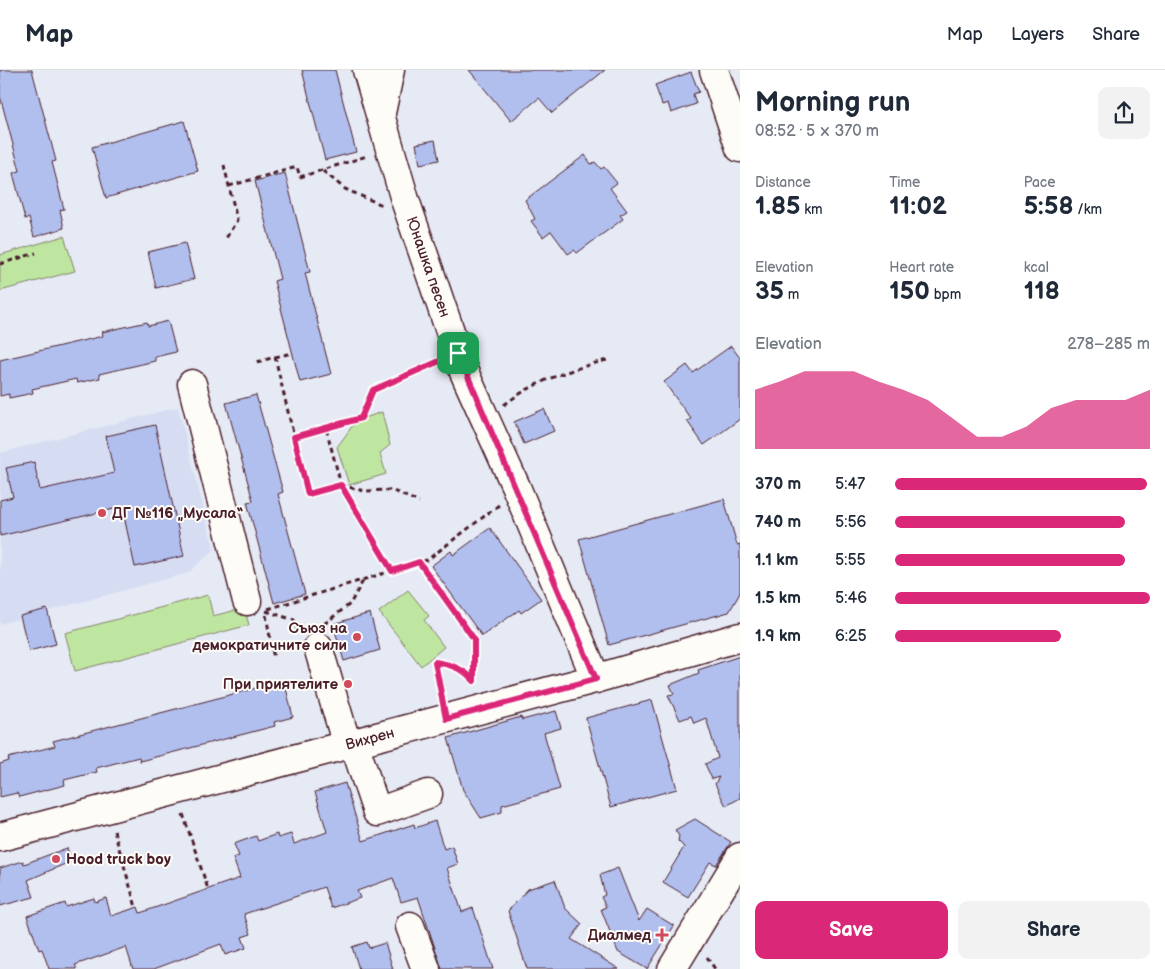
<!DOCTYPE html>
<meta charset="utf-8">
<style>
:root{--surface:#fff;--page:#f2f2f3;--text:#1f2937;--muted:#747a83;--line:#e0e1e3;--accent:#db2777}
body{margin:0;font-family:"Balsamiq Sans",sans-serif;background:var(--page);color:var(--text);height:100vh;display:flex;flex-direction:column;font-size:19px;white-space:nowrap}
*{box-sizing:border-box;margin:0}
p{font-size:16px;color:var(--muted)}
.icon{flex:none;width:28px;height:28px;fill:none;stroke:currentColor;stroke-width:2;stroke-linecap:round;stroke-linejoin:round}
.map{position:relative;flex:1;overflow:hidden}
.side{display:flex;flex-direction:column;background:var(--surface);width:425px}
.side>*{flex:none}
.pin{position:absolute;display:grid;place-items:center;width:42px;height:42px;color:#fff;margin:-21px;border-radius:10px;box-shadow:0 2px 8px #0006}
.round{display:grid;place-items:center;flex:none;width:52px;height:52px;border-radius:10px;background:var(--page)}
.summary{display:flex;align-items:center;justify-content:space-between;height:85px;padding:0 15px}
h1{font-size:28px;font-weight:800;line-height:38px}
.stats{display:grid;grid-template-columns:repeat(3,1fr);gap:8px;height:85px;padding:5px 15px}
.stats div{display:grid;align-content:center}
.stats b{font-size:25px;font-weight:800}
.stats small{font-size:14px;font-weight:400}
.stats p{font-size:14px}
.chart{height:140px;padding:10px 15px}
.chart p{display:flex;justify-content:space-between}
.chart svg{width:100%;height:90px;margin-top:5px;fill:var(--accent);opacity:.7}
.button{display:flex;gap:10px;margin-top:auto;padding:10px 15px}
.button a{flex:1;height:58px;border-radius:10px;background:var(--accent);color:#fff;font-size:20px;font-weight:800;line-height:58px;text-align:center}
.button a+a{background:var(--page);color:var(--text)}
ul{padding:0 15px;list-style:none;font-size:16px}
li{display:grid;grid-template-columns:80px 60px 1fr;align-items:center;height:38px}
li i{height:12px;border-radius:6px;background:var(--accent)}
header{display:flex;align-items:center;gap:30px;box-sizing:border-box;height:70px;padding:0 25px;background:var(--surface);border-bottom:1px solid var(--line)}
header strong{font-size:24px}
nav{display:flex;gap:28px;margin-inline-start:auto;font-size:18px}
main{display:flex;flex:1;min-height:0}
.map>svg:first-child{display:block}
.built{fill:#d6ddf3}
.green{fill:#bee6a1;stroke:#848266}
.building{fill:#b1bfef;stroke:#4a1f2b}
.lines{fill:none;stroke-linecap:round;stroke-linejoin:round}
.minor-casing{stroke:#4a1f2b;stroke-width:31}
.path{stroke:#4a1f2b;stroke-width:3;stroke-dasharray:5 4;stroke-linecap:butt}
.minor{stroke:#fdfcf7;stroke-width:28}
.route-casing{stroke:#fff;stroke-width:10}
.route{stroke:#db2777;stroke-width:6}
.poi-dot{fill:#d1495b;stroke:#fdfcf7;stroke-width:2}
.labels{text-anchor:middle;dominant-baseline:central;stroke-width:4;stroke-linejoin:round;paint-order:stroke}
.street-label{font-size:15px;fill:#4a1f2b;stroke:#fdfcf7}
.poi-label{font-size:15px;font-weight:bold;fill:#4a1f2b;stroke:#fdfcf7;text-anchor:end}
</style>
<header>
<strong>Map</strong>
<nav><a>Map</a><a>Layers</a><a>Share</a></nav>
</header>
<main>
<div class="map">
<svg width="740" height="899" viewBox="0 0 740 899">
<rect width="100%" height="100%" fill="#e6eaf5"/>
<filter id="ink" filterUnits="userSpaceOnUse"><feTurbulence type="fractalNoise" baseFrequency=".02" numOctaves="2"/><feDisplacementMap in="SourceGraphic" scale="10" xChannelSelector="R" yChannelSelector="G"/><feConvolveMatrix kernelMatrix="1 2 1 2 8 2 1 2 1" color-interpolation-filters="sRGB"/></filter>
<g filter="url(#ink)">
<!-- built -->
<path class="built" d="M 178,337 L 214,480 L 188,503 L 0,554 L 0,383 Z"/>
<!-- green -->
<path class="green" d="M 64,166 L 75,201 L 0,221 L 0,185 Z
M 382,342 L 390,375 L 380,383 L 386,404 L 349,415 L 337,377 L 356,351 Z
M 408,520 L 429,546 L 424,550 L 444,577 L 421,596 L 379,542 Z
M 208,525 L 213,546 L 244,538 L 249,555 L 75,601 L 65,563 Z"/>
<!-- building -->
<path class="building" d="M 0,0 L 32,0 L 56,91 L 52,92 L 64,139 L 60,140 L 64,158 L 34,167 L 29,148 L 25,149 L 13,103 L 20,101 L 0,26 Z
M 302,0 L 335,0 L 356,82 L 325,90 Z
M 469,0 L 605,0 L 552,43 L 539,28 L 511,51 Z
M 691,2 L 699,22 L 693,24 L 696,34 L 671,43 L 668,33 L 662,35 L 655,15 Z
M 184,51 L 198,101 L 106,128 L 92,77 Z
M 435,70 L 439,90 L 420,94 L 416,74 Z
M 585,85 L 591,94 L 595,92 L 601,99 L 604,97 L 617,113 L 610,118 L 627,141 L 620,145 L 623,149 L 577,183 L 574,180 L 568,184 L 551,161 L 543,167 L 531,151 L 535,149 L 525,130 Z
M 285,103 L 310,202 L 305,203 L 331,304 L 300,312 L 274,211 L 280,209 L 255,111 Z
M 185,173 L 194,209 L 156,218 L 148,182 Z
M 168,251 L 176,282 L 155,287 L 155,291 L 99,304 L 100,308 L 77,313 L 76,309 L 32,319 L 33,323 L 9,328 L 9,324 L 0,326 L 0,290 L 103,266 L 102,262 L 147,252 L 148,256 Z
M 731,276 L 740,288 L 740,349 L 704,375 L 687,351 L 691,349 L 664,312 L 687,295 L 693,303 Z
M 256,325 L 283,422 L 278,424 L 305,524 L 274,533 L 247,432 L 253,431 L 226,333 Z
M 544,339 L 554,361 L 524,374 L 514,352 Z
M 155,355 L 184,486 L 135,497 L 122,437 L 0,466 L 0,430 L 13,427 L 6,398 L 34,392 L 40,420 L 114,403 L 106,366 Z
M 724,429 L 737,475 L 740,474 L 740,523 L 729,542 L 609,575 L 579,469 Z
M 490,458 L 541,529 L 521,543 L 519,540 L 482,566 L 431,496 L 451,481 L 453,485 Z
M 47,539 L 56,574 L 29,581 L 20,546 Z
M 370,543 L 380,580 L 344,591 L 333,554 Z
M 740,586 L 740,728 L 726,736 L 715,714 L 719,707 L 712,709 L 705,694 L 718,688 L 706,648 L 694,653 L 691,646 L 680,650 L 668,625 L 674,624 L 670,615 L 699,603 L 698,600 Z
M 285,614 L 293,647 L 274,652 L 275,656 L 140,691 L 139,687 L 96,698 L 97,702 L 64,710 L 65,715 L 19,727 L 17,723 L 0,727 L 0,694 L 9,691 L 8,688 L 55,676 L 53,671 L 264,616 L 265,619 Z
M 652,630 L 677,719 L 611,737 L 586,648 Z
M 556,641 L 561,658 L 544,663 L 560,719 L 502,735 L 502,742 L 481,748 L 463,720 L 448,668 L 521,647 L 522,650 Z
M 345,713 L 363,771 L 414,754 L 415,758 L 435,751 L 444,779 L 452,776 L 458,794 L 447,798 L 462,842 L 473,838 L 493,899 L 442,899 L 418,827 L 401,832 L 393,808 L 357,821 L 360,828 L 331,838 L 324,817 L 244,844 L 251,864 L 242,867 L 246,878 L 225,885 L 221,874 L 154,899 L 133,899 L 126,877 L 75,895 L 77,899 L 49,899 L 42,879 L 39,880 L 27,846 L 65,833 L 66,837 L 94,828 L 95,832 L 106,828 L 111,846 L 138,837 L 140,843 L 240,808 L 233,788 L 239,786 L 234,774 L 256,766 L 258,771 L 277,764 L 278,768 L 291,764 L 294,774 L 327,762 L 315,722 Z
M 695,749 L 731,772 L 716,795 L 710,792 L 688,827 L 663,812 L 684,777 L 678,771 L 679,766 L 675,760 Z
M 67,778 L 72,791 L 28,810 L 34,827 L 0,836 L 0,798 L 23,791 L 24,794 Z
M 618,798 L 639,851 L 647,839 L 674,856 L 647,899 L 618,882 L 601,839 L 606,837 L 601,827 L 605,825 L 600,805 Z
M 555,810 L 565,838 L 582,854 L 571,869 L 619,899 L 527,899 L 508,841 L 528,819 Z
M 367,872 L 369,878 L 385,873 L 393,899 L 359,899 L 352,877 Z"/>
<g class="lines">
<defs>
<path id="minor" d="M 367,0 L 405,130 L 464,302 L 516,417 L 596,609
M 714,0 L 740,78
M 381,43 L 390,0
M 192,314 L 247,531
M 318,577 L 347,675
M 354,673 L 377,742 L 428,724
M 0,767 L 591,610 L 740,567
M 410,856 L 426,899
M 672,899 L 740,787"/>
</defs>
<!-- minor casing -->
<use href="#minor" class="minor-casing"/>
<!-- path -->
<path class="path" d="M 224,95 L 237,150 L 225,170
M 323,101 L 345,119 L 382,135
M 229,116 L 297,97 L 300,107 L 367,86
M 0,194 L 36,183
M 275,287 L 292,283
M 257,292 L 275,287 L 294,367 L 361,348 L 373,320 L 436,293
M 504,335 C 535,311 569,300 607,290
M 294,367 L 308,423 L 341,415 L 326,358
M 341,415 L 392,501
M 341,415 L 364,421 L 391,420 L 419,432
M 419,492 L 474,569 L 474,616
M 268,539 L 427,490 L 499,435
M 266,541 L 294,550 L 299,564
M 266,545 L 274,589
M 324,554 L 350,534 L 363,511
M 440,626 L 435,592 C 449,594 464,598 473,610
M 183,744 L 208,819
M 114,761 L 136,837
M 707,887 L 715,899"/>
<!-- minor -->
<use href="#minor" class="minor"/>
</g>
</g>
<g class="lines" filter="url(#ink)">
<defs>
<path id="route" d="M 458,283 L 596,609 L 446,649 L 435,592 C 449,594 464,598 474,611 L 474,569 L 419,492 L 392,501 L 341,415 L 308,424 L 294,367 L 361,348 L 373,320 Z"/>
</defs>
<!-- route casing -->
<use href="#route" class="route-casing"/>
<!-- route -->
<use href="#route" class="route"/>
</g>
<!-- markers -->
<g class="poi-dot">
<circle cx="102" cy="443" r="5"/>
<circle cx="357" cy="567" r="5"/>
<circle cx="348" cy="614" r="5"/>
<circle cx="56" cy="789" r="5"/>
<path d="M659.5 857.5h5v5h5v5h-5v5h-5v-5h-5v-5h5z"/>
</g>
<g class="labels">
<!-- street labels -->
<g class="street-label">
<text transform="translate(428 197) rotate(71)">Юнашка песен</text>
<text transform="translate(370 669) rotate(-15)">Вихрен</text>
</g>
<!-- poi labels -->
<g class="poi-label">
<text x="112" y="443" text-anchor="start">ДГ №116 „Мусала“</text>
<text x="347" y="558">Съюз на<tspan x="347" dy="17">демократичните сили</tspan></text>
<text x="338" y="614">При приятелите</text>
<text x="66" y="789" text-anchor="start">Hood truck boy</text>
<text x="651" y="865">Диалмед</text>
</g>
</g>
</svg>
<div class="pin" style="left:458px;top:283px;background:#1e9e55"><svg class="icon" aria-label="arrive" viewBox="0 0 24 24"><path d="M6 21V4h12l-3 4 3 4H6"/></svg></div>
</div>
<section class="side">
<div class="summary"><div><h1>Morning run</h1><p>08:52 · 5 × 370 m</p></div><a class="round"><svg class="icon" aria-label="share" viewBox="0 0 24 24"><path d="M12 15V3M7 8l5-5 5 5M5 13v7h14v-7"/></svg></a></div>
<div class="stats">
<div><p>Distance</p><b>1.85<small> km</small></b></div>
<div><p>Time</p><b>11:02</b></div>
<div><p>Pace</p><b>5:58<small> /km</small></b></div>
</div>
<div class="stats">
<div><p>Elevation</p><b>35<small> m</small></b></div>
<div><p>Heart rate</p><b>150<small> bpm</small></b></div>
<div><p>kcal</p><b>118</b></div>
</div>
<div class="chart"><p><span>Elevation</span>278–285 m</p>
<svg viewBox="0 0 160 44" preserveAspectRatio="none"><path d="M0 44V15L10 11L20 6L30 6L40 6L50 11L60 15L70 20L80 29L90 38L100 38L110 33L120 24L130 20L140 20L150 20L160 15V44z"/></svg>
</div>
<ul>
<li><b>370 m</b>5:47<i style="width:99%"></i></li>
<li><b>740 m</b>5:56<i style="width:90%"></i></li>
<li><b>1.1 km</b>5:55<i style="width:90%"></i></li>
<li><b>1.5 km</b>5:46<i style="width:100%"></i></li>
<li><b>1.9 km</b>6:25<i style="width:65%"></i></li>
</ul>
<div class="button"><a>Save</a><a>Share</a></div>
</section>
</main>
